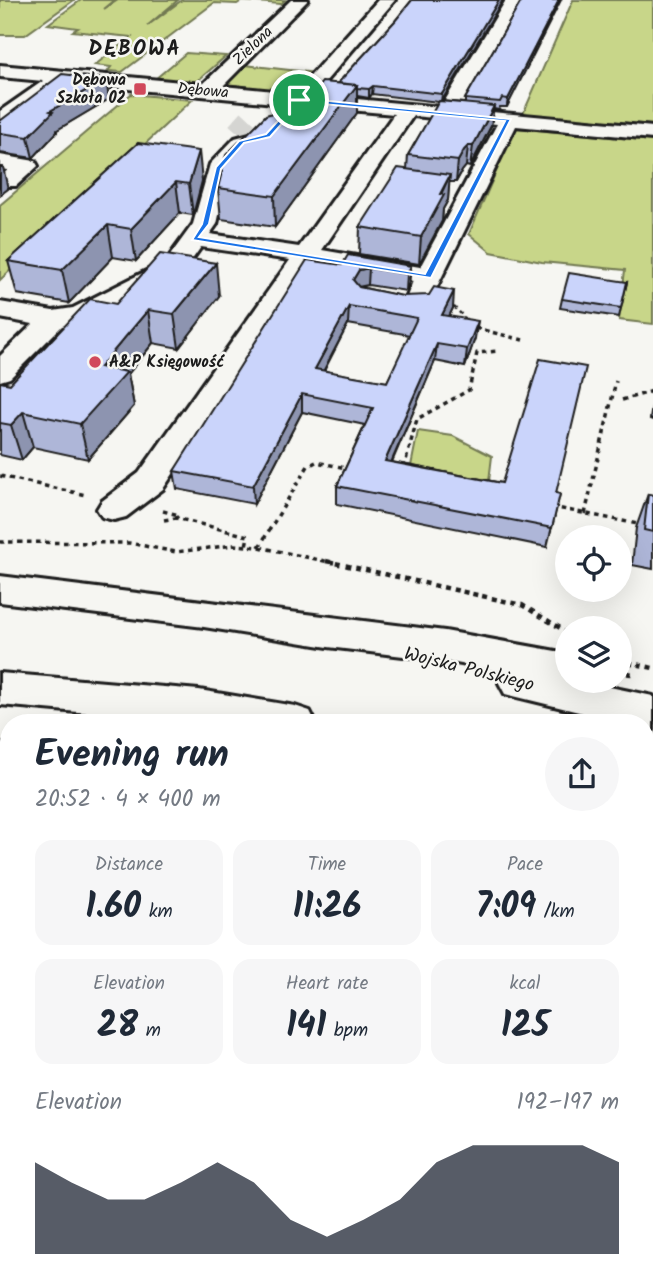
<!DOCTYPE html>
<meta charset="utf-8">
<style>
:root{--surface:#fff;--page:#f6f6f7;--text:#1f2937;--muted:#747a83;--accent:#111827}
body{margin:0;font-family:Kalam,sans-serif;background:var(--page);color:var(--text);height:100vh;display:flex;flex-direction:column;font-size:26px;white-space:nowrap}
*{box-sizing:border-box;margin:0}
p{font-size:23px;color:var(--muted)}
.icon{flex:none;width:38px;height:38px;fill:none;stroke:currentColor;stroke-width:2;stroke-linecap:round;stroke-linejoin:round}
.map{position:relative;flex:1;overflow:hidden}
.sheet{position:absolute;left:0px;top:714px;width:654px;height:567px;display:flex;flex-direction:column;background:var(--surface);border-radius:28px 28px 0 0;box-shadow:0 7px 28px #0002}
.sheet>*{flex:none}
.controls{position:absolute;left:555px;top:525px;display:grid;gap:14px}
.controls a{display:grid;place-items:center;width:77px;height:77px;border-radius:50%;background:var(--surface);box-shadow:0 7px 28px #0002;font-size:35px}
.pin{position:absolute;display:grid;place-items:center;width:60px;height:60px;color:#fff;margin:-30px;border:4px solid #fff;border-radius:50%;box-shadow:0 2px 7px #0007}
.round{display:grid;place-items:center;flex:none;width:74px;height:74px;border-radius:37px;background:var(--page)}
.head{display:flex;align-items:center;justify-content:space-between;height:119px;padding:0 35px}
h1{font-size:38px;font-weight:800;line-height:52px}
.metrics{display:grid;grid-template-columns:repeat(3,1fr);gap:10px;height:119px;padding:7px 35px}
.metrics div{display:grid;align-content:center;border-radius:18px;background:var(--page);text-align:center}
.metrics b{font-size:35px;font-weight:800}
.metrics small{font-size:19px;font-weight:400}
.metrics p{font-size:19px}
.chart{height:196px;padding:14px 35px}
.chart p{display:flex;justify-content:space-between}
.chart svg{width:100%;height:126px;margin-top:7px;fill:var(--accent);opacity:.7}
.map>svg:first-child{display:block}
.green{fill:#c8d689;stroke:#727952;stroke-width:2}
.lines{fill:none;stroke-linecap:round;stroke-linejoin:round}
.minor-tunnel{stroke:#d5d5d2;stroke-width:18;stroke-dasharray:18 9;stroke-linecap:butt}
.minor-casing{stroke:#1c1c1c;stroke-width:6}
.major-casing{stroke:#1c1c1c;stroke-width:6}
.path-far3{stroke:#1c1c1c;stroke-width:2.5;stroke-dasharray:3.5 3.5;stroke-linecap:butt}
.path-far2{stroke:#1c1c1c;stroke-width:3.5;stroke-dasharray:4.5 4.5;stroke-linecap:butt}
.path-far1{stroke:#1c1c1c;stroke-width:4.5;stroke-dasharray:5 5;stroke-linecap:butt}
.path{stroke:#1c1c1c;stroke-width:6;stroke-dasharray:7 7;stroke-linecap:butt}
.minor{fill:#f6f6f2;fill-rule:evenodd}
.major{fill:#f6f6f2;fill-rule:evenodd}
.wall{fill:#aeb6d8;stroke:#1c1c1c;stroke-width:2;fill-rule:evenodd}
.shaded-wall{fill:#8d94b0;stroke:#1c1c1c;stroke-width:2}
.building{fill:#cad4fb;stroke:#1c1c1c;stroke-width:2;fill-rule:evenodd}
.route{fill:#1a73e8;stroke:#fff;stroke-width:2;fill-rule:evenodd}
.poi-dot{fill:#d1495b;stroke:#f6f6f2;stroke-width:2.5}
.labels{text-anchor:middle;dominant-baseline:central;stroke-width:5;stroke-linejoin:round;paint-order:stroke}
.far-street-label{font-size:16px;fill:#1c1c1c;stroke:#f6f6f2}
.far-poi-label{font-size:16px;font-weight:bold;fill:#1c1c1c;stroke:#f6f6f2;text-anchor:end}
.street-label{font-size:19px;fill:#1c1c1c;stroke:#f6f6f2}
.far-district-label{font-size:21px;font-weight:bold;letter-spacing:2px;fill:#1c1c1c;stroke:#f6f6f2}
</style>
<div class="map">
<svg width="653" height="1281" viewBox="0 0 653 1281">
<rect width="100%" height="100%" fill="#f6f6f2"/>
<filter id="ink" filterUnits="userSpaceOnUse"><feTurbulence type="fractalNoise" baseFrequency=".0143" numOctaves="2"/><feDisplacementMap in="SourceGraphic" scale="14" xChannelSelector="R" yChannelSelector="G"/><feConvolveMatrix kernelMatrix="1 2 1 2 8 2 1 2 1" color-interpolation-filters="sRGB"/></filter>
<g filter="url(#ink)">
<!-- green -->
<path class="green" d="M 0,0 L 74,0 L 25,35 L 0,35 Z
M 81,0 L 115,0 L 104,9 L 118,0 L 178,0 L 147,26 L 182,0 L 285,0 L 281,4 L 242,1 L 237,4 L 214,3 L 122,72 L 108,71 L 111,67 L 95,65 L 131,37 L 73,31 L 78,28 L 48,24 Z
M 573,0 L 653,0 L 653,125 L 523,114 Z
M 186,53 L 226,56 L 195,83 L 154,80 Z
M 245,65 L 316,73 L 296,93 L 226,84 Z
M 131,94 L 192,100 L 0,280 L 0,205 Z
M 515,128 L 653,141 L 653,324 L 619,320 L 625,270 L 542,262 L 491,252 L 469,234 Z
M 418,431 L 453,436 L 492,456 L 489,481 L 411,466 Z"/>
<g class="lines">
<!-- minor-tunnel -->
<path class="minor-tunnel" d="M 236,131 L 254,111"/>
<defs>
<path id="minor" d="M 291,0 L 308,0 L 223,86 L 295,93 L 378,0 L 395,0 L 314,95 L 441,107 L 506,0 L 522,0 L 460,109 L 653,127 L 653,139 L 516,126 L 428,305 L 419,307 L 410,305 L 406,299 L 413,281 L 313,264 L 163,489 L 126,517 L 114,520 L 102,517 L 97,509 L 102,501 L 139,473 L 290,260 L 201,247 L 184,271 L 90,321 L 62,326 L 10,378 L 0,381 L 0,356 L 33,324 L 0,318 L 0,302 L 53,311 L 73,308 L 166,261 L 193,224 L 210,164 L 235,138 L 261,131 L 285,104 L 65,83 L 7,124 L 0,126 L 0,111 L 43,81 L 0,77 L 0,65 L 203,84 ZM 305,106 L 394,114 L 299,247 L 210,234 L 217,224 L 229,170 L 249,147 L 275,140 ZM 413,116 L 497,124 L 420,267 L 322,250 Z
M 0,155 L 35,161 L 38,166 L 16,186 L 0,186 L 0,176 L 8,170 L 0,169 Z
M 0,673 L 199,690 L 295,706 L 310,711 L 316,723 L 201,723 L 0,705 Z
M 646,782 L 653,784 L 653,822 L 646,820 Z"/>
<path id="major" d="M 0,576 L 445,631 L 567,653 L 567,681 L 581,681 L 653,696 L 653,730 L 646,728 L 646,723 L 624,723 L 505,694 L 499,683 L 505,672 L 445,661 L 328,647 L 204,627 L 0,602 Z"/>
</defs>
<!-- minor casing -->
<use href="#minor" class="minor-casing"/>
<!-- major casing -->
<use href="#major" class="major-casing"/>
<!-- path-far3 -->
<path class="path-far3" d="M 449,302 L 471,324"/>
<!-- path-far2 -->
<path class="path-far2" d="M 469,322 L 475,328 L 523,340
M 622,400 L 653,391
M 404,468 L 417,419 L 469,390 L 477,353 L 499,351
M 0,476 L 86,495
M 552,507 L 653,527
M 163,511 L 179,515 L 176,518 L 248,536 L 246,546
M 585,514 L 616,381
M 164,520 L 176,518
M 0,542 L 129,543 L 176,552 L 234,545 L 259,547 L 334,563
M 259,547 L 308,466 L 316,462 L 351,469"/>
<!-- path-far1 -->
<path class="path-far1" d="M 326,561 L 522,605 L 567,632
M 620,656 L 631,663 L 653,668
M 629,676 L 631,663
M 0,743 L 9,743
M 0,754 L 9,754
M 646,857 L 653,858
M 646,869 L 653,871"/>
<!-- path -->
<path class="path" d="M 0,1047 L 9,1056
M 33,1272 L 34,1281"/>
<!-- minor -->
<use href="#minor" class="minor"/>
<!-- major -->
<use href="#major" class="major"/>
</g>
<!-- wall -->
<path class="wall" d="M 412,0 L 503,0 L 441,101 L 465,103 L 465,99 L 522,0 L 507,107 L 500,107 L 499,110 L 493,109 L 491,126 L 470,167 L 466,166 L 462,171 L 456,182 L 449,182 L 448,200 L 443,209 L 442,221 L 419,264 L 359,254 L 360,227 L 407,169 L 408,155 L 439,102 L 372,94 L 369,98 L 357,96 L 357,113 L 275,227 L 221,219 L 218,188 L 276,112 L 318,87 L 338,83 L 395,21 Z
M 109,99 L 57,130 L 57,132 L 33,158 L 0,153 L 0,121 Z
M 138,143 L 202,181 L 193,215 L 180,213 L 136,261 L 113,257 L 69,303 L 17,294 L 8,261 Z
M 342,265 L 411,266 L 409,283 L 406,291 L 368,285 L 360,287 L 453,308 L 449,316 L 475,338 L 465,367 L 435,361 L 392,462 L 560,494 L 547,547 L 337,504 L 337,486 L 365,425 L 302,412 L 254,504 L 177,489 L 174,471 ZM 348,324 L 410,335 L 387,382 L 324,371 Z
M 627,282 L 619,317 L 560,308 L 562,299 Z
M 219,296 L 179,348 L 153,343 L 128,374 L 134,406 L 88,459 L 33,447 L 22,460 L 0,455 L 0,382 L 10,384 L 116,304 Z
M 653,400 L 653,420 L 650,419 Z
M 648,494 L 653,495 L 653,569 L 632,565 L 636,528 Z
M 646,1077 L 653,1079 L 653,1268 L 647,1272 L 646,1271 Z
M 348,1272 L 358,1272 L 358,1276 Z"/>
<!-- shaded-wall -->
<path class="shaded-wall" d="M 499,0 L 503,0 L 441,102 L 442,94 Z
M 559,0 L 561,0 L 507,107 L 508,99 Z
M 106,79 L 109,99 L 57,130 L 57,132 L 33,158 L 28,137 L 50,111 Z
M 357,85 L 357,113 L 275,227 L 274,196 Z
M 373,86 L 372,94 L 369,98 L 369,89 Z
M 494,106 L 491,126 L 470,167 L 473,146 Z
M 468,146 L 466,166 L 462,171 L 456,182 L 458,161 L 464,150 Z
M 199,151 L 202,181 L 193,215 L 189,184 Z
M 0,167 L 3,167 L 8,189 L 0,195 Z
M 450,175 L 448,200 L 443,209 L 442,221 L 419,264 L 421,237 Z
M 176,182 L 180,213 L 136,261 L 131,229 Z
M 108,225 L 113,257 L 69,303 L 62,270 Z
M 216,263 L 219,296 L 179,348 L 174,314 Z
M 411,266 L 409,283 L 406,291 L 407,274 Z
M 369,268 L 368,285 L 358,287 L 353,280 L 359,270 Z
M 454,291 L 453,308 L 441,333 L 442,315 Z
M 349,306 L 348,324 L 315,387 L 315,369 Z
M 148,310 L 153,343 L 128,374 L 134,406 L 88,459 L 80,424 L 100,367 Z
M 478,321 L 475,338 L 465,367 L 467,349 Z
M 437,344 L 435,361 L 384,479 L 385,461 Z
M 302,394 L 302,412 L 254,504 L 253,486 Z
M 23,412 L 33,447 L 22,460 L 11,425 Z
M 0,1265 L 6,1268 L 7,1281 L 0,1281 Z"/>
<!-- building -->
<path class="building" d="M 412,0 L 499,0 L 442,94 L 373,86 L 369,89 L 357,88 L 357,85 L 338,83 L 395,21 Z
M 522,0 L 559,0 L 508,99 L 502,98 L 500,102 L 465,99 Z
M 62,74 L 106,79 L 50,111 L 53,112 L 28,137 L 0,133 L 0,121 Z
M 322,82 L 357,85 L 274,196 L 218,188 L 226,155 L 266,115 L 276,112 L 301,85 L 318,87 Z
M 439,101 L 494,106 L 473,146 L 468,146 L 464,150 L 458,161 L 408,155 Z
M 138,143 L 199,151 L 189,184 L 176,182 L 131,229 L 108,225 L 62,270 L 8,261 Z
M 398,168 L 450,175 L 440,194 L 444,195 L 421,237 L 360,227 Z
M 160,254 L 216,263 L 174,314 L 148,310 L 100,367 L 127,372 L 80,424 L 23,412 L 11,425 L 0,423 L 0,382 L 10,384 L 90,299 L 116,304 Z
M 348,255 L 411,266 L 407,274 L 369,268 L 359,270 L 353,280 L 359,287 L 403,296 L 429,295 L 434,287 L 454,291 L 442,315 L 478,321 L 467,349 L 437,344 L 385,461 L 502,483 L 540,359 L 586,367 L 556,493 L 560,494 L 552,528 L 337,486 L 373,408 L 302,394 L 253,486 L 174,471 L 307,260 L 342,265 ZM 349,306 L 417,318 L 387,382 L 315,369 Z
M 569,273 L 627,282 L 621,308 L 562,299 Z
M 648,494 L 653,495 L 653,532 L 644,530 Z
M 646,917 L 650,922 L 646,984 Z
M 646,1077 L 653,1079 L 653,1256 L 646,1254 Z"/>
</g>
<!-- route -->
<path class="route" d="M 299,98 L 511,119 L 431,278 L 192,240 L 202,224 L 216,167 L 239,141 L 266,134 ZM 301,102 L 505,121 L 425,274 L 199,237 L 209,224 L 221,169 L 244,143 L 270,137 Z"/>
<!-- markers -->
<g class="poi-dot">
<rect x="133" y="82" width="14" height="14" rx="3.5"/>
<circle cx="95" cy="362" r="7"/>
</g>
<g class="labels">
<!-- far-street labels -->
<g class="far-street-label">
<text transform="translate(253 46) rotate(-44)">Zielona</text>
<text transform="translate(203 91) rotate(5)">Dębowa</text>
</g>
<!-- far-poi labels -->
<g class="far-poi-label">
<text x="126" y="80">Dębowa<tspan x="126" dy="18">Szkoła 02</tspan></text>
<text x="109" y="362" text-anchor="start">A&amp;P Księgowość</text>
</g>
<!-- street labels -->
<g class="street-label">
<text transform="translate(469 670) rotate(14)">Wojska Polskiego</text>
</g>
<!-- far-district labels -->
<g class="far-district-label">
<text x="135" y="49">DĘBOWA</text>
</g>
</g>
</svg>
<div class="controls">
<a><svg class="icon" aria-label="locate" viewBox="0 0 24 24"><circle cx="12" cy="12" r="6"/><path d="M12 2v4M12 18v4M2 12h4M18 12h4"/></svg></a>
<a><svg class="icon" aria-label="layers" viewBox="0 0 24 24"><path d="M12 4l9 5-9 5-9-5zM3 14l9 5 9-5"/></svg></a>
</div>
<div class="pin" style="left:299px;top:100px;background:#1e9e55"><svg class="icon" aria-label="arrive" viewBox="0 0 24 24"><path d="M6 21V4h12l-3 4 3 4H6"/></svg></div>
<section class="sheet">
<div class="head"><div><h1>Evening run</h1><p>20:52 · 4 × 400 m</p></div><a class="round"><svg class="icon" aria-label="share" viewBox="0 0 24 24"><path d="M12 15V3M7 8l5-5 5 5M5 13v7h14v-7"/></svg></a></div>
<div class="metrics">
<div><p>Distance</p><b>1.60<small> km</small></b></div>
<div><p>Time</p><b>11:26</b></div>
<div><p>Pace</p><b>7:09<small> /km</small></b></div>
</div>
<div class="metrics">
<div><p>Elevation</p><b>28<small> m</small></b></div>
<div><p>Heart rate</p><b>141<small> bpm</small></b></div>
<div><p>kcal</p><b>125</b></div>
</div>
<div class="chart"><p><span>Elevation</span>192–197 m</p>
<svg viewBox="0 0 160 44" preserveAspectRatio="none"><path d="M0 44V12L10 19L20 25L30 25L40 19L50 12L60 19L70 32L80 38L90 32L100 25L110 12L120 6L130 6L140 6L150 6L160 12V44z"/></svg>
</div>
</section>
</div>
